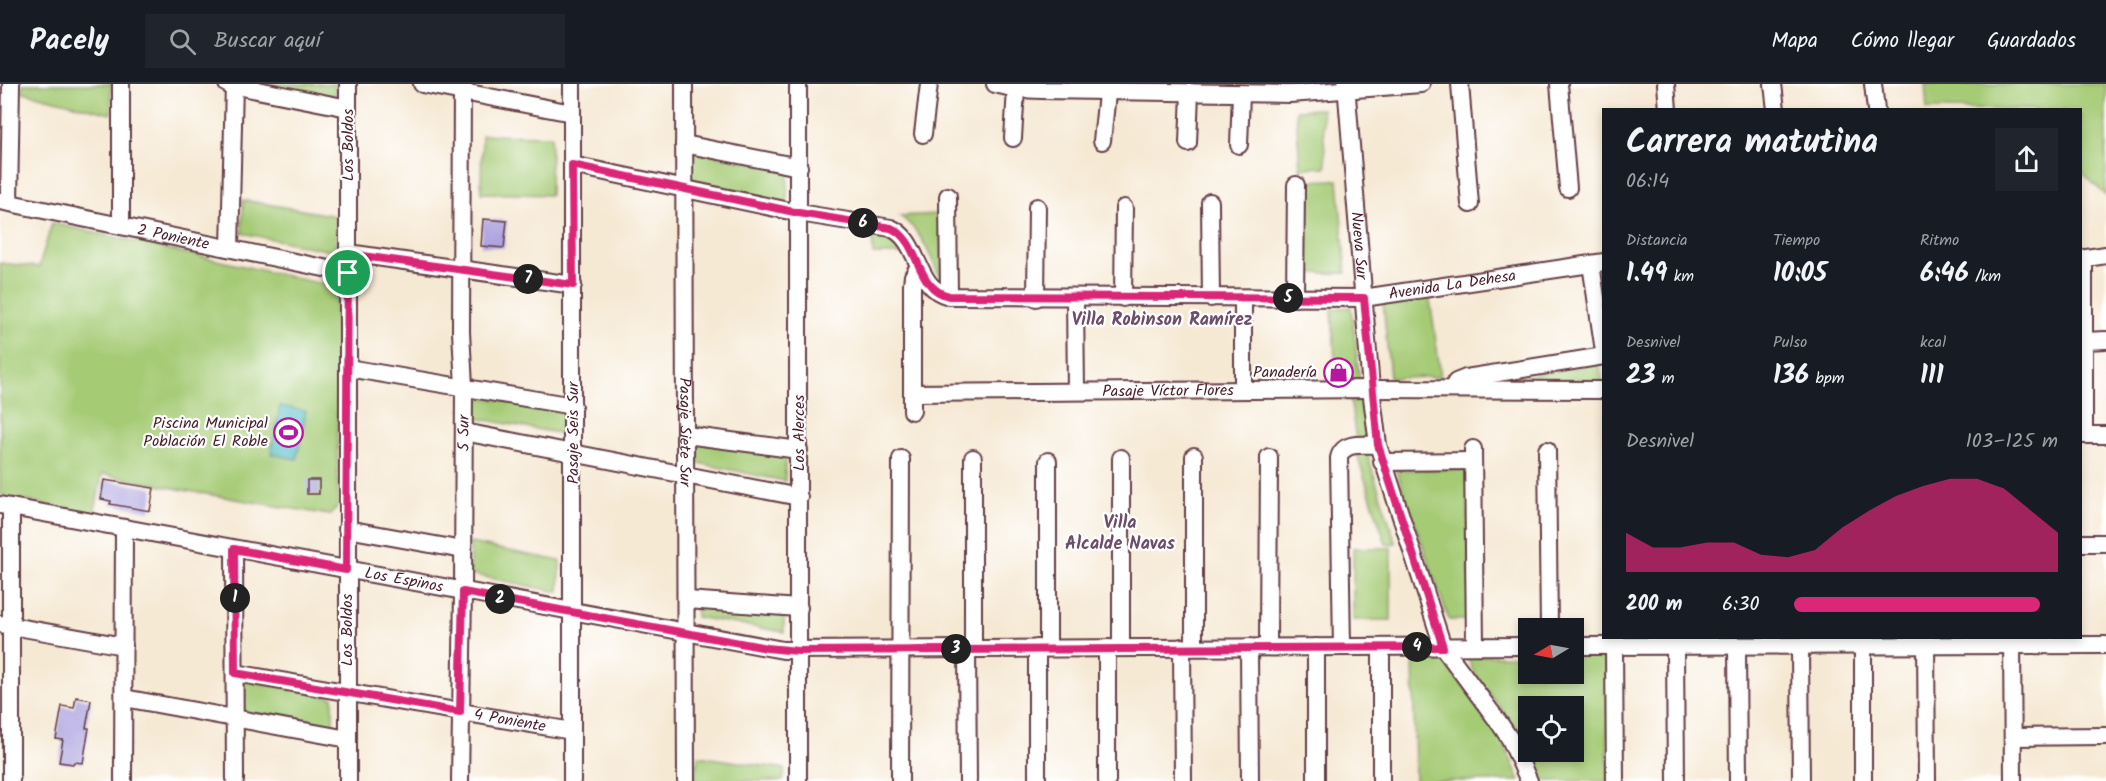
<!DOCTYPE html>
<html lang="es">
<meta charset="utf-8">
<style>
:root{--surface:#171b24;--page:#20242c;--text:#f1f3f6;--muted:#9ea1a6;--line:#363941;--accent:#db2777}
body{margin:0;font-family:Kalam,sans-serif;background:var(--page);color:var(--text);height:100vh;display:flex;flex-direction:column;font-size:22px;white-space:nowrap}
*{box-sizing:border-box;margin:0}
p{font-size:20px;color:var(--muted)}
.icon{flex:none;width:33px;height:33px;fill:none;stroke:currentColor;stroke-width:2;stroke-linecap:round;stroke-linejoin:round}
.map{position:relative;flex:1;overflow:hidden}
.drawer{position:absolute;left:1602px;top:24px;width:480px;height:531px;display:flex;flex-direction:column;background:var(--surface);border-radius:0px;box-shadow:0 3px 9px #0003}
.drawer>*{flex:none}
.needle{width:39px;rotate:260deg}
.buttons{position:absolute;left:1518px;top:534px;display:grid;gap:12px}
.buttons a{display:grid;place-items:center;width:66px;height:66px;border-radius:0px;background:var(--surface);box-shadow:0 3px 9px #0003;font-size:30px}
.pin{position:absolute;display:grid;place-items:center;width:51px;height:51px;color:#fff;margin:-26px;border:3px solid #fff;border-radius:50%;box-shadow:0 2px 6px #0007}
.km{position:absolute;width:30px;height:30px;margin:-15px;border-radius:50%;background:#222;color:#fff;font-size:16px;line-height:30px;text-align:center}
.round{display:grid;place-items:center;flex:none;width:63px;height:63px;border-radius:0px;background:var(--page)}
.head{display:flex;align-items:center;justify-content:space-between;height:102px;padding:0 24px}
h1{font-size:33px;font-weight:600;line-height:45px}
.metrics{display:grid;grid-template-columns:repeat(3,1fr);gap:9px;height:102px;padding:6px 24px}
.metrics div{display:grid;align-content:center}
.metrics b{font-size:26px;font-weight:600}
.metrics small{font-size:16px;font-weight:400}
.metrics p{font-size:16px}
.chart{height:168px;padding:12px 24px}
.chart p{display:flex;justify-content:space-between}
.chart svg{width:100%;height:108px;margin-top:6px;fill:var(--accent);opacity:.7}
ul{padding:0 24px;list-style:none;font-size:20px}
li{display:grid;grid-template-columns:96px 72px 1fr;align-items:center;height:45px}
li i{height:15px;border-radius:8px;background:var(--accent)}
header{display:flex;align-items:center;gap:36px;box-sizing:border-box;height:84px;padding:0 30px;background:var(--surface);border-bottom:2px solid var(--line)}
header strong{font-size:28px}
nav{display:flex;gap:33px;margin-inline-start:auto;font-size:21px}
.search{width:420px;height:54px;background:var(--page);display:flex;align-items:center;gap:15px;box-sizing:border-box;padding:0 21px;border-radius:0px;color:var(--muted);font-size:22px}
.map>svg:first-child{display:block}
.green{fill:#a5cb75;stroke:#787550;stroke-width:1.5;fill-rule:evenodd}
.water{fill:#4fbdc4;stroke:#4c6e78;stroke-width:1.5}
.building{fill:#aca2e0}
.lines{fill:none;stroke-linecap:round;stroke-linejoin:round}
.minor-casing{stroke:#643d44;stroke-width:20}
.minor{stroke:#fff;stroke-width:16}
.route-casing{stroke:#fff;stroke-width:12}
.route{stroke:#db2777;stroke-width:8}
.labels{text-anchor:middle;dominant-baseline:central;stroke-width:4.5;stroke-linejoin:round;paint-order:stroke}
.street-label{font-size:16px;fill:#4a1f2b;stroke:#fff}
.poi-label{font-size:16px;fill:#4a1f2b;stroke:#fff;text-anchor:end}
.neighbourhood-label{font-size:18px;font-weight:bold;fill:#6c4d6a;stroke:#fff}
</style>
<header>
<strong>Pacely</strong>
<div class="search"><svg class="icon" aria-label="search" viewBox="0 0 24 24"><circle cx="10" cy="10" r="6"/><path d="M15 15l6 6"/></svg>Buscar aquí</div>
<nav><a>Mapa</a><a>Cómo llegar</a><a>Guardados</a></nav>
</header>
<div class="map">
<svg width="2106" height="697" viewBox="0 0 2106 697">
<rect width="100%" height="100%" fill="#fff"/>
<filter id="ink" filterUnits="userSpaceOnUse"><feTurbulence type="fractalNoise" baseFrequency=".0167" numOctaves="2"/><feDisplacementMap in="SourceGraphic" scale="12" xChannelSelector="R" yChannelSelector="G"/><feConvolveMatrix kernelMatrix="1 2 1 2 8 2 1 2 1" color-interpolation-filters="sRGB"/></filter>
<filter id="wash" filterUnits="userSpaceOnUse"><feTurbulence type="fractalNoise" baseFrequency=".008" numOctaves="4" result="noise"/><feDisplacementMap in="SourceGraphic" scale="24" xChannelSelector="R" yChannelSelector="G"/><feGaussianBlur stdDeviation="1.35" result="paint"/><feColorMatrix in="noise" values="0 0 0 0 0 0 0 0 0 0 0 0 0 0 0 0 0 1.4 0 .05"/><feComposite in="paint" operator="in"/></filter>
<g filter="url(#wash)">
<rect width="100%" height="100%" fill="#f6e9d4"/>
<!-- green -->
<path class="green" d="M 23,0 L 111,0 L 111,30 L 23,8 Z
M 264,0 L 336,0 L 336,16 Z
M 1925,0 L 2106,0 L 2106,112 L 2081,87 L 2080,26 L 1927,25 Z
M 1322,25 L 1326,83 L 1300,84 L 1296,26 Z
M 482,51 L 551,52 L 550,111 L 481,109 Z
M 691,67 L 788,85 L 787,122 L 691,103 Z
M 1338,96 L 1346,189 L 1302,189 L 1302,97 Z
M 243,116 L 336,132 L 336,168 L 242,149 Z
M 940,130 L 943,196 L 939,191 C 928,167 922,148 900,132 Z
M 52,139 L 336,203 L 338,422 L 329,431 L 189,407 L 102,390 L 94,431 L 0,411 L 0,179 L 39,183 Z
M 872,147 C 889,148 896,155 902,170 L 873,170 Z
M 1429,209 L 1441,293 L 1390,294 L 1383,217 Z
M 1351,223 L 1369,376 L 1396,459 L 1386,460 L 1359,377 L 1347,292 L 1336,292 L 1332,225 Z
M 1596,280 L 1600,284 L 1602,296 L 1599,301 L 1469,302 Z
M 470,312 L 564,325 L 564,350 L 469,333 Z
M 693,342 L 786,359 L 785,397 L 693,378 Z
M 1467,385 L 1470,536 L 1449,536 L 1396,386 Z
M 470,459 L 560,477 L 559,508 L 470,490 Z
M 1353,464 L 1391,464 L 1391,536 L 1353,536 Z
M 695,510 L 784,517 L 784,548 L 696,533 Z
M 1413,564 L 1437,566 L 1484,628 L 1504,660 L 1520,697 L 1415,697 Z
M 1574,571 L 1607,571 L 1608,697 L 1539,697 L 1515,644 L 1473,587 L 1467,572 L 1528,572 L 1528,590 L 1574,590 ZM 1528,622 L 1574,622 L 1574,668 L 1528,668 Z
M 245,596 L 333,613 L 333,645 L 244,628 Z
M 698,672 L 785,685 L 783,697 L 694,697 Z"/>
<!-- water -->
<path class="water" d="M 280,322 L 306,327 L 297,375 L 271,370 Z"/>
<g id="blocks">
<!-- building -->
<path class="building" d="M 483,135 L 507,137 L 504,164 L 481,162 Z
M 104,396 L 154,404 L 150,427 L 110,420 L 111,417 L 101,415 Z
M 307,396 L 319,396 L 319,410 L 307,410 Z
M 76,613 L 91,616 L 86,644 L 89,644 L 83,679 L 74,678 L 73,680 L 59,678 L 63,656 L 56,655 L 62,622 L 74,624 Z"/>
</g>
</g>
<g filter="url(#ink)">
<use href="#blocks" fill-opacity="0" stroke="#643d44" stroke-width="1.5"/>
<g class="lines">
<defs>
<g id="minor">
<path d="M 227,0 L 348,24"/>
<path d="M 422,0 L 572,29"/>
<path d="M 572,0 L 572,697"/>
<path id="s1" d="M 684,0 L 686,697"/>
<path d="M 995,0 L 1016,5 L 1042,6 L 1290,10 L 1421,0"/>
<path id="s2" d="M 1346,0 L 1371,305 L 1378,361 L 1443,563 L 1500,640 L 1510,655 L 1529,697"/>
<path d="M 1460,0 L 1470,120"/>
<path d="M 1559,0 L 1568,104"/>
<path d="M 1666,0 L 1668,26"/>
<path d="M 1773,0 L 1776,26"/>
<path d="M 1873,0 L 1876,26"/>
<path d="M 923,50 L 929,0"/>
<path d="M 1013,54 L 1016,5"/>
<path d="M 1102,57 L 1108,0"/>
<path d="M 1188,59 L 1190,8"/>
<path d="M 684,60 L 799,83"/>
<path d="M 1239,61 L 1241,10"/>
<path id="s3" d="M 572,81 L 799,129 L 891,144 C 921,157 914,204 949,212 L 1363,214 L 1604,178"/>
<path d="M 948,112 L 949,212"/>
<path id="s4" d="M 0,117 L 348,189"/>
<path d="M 9,118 L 11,0"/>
<path d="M 1210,118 L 1211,214"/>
<path d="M 121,142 L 121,0"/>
<path d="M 230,164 L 234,0"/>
<path d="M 348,169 L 573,201"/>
<path d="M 2080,175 L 2106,171"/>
<path d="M 2084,175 L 2084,351"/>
<path d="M 1591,180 L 1604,267"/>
<path d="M 1036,214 L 1037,123"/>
<path d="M 1075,214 L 1076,307"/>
<path d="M 1123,214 L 1124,124"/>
<path d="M 1243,214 L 1243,306"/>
<path d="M 1295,214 L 1296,101"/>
<path d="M 2084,257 L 2106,256"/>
<path d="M 348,284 L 573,322"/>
<path d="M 1452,305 L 1456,298 L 1466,294 L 1604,272"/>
<path id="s5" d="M 912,309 L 1371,305 L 1604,306"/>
<path d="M 912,327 L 912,200 L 913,192 L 919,182"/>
<path d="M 464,348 L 799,413"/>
<path d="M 686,351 L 799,366"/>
<path d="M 2080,351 L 2106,351"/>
<path d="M 1473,365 L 1475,562"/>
<path d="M 1547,366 L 1549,544"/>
<path d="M 1121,374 L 1121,564"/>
<path d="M 1048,377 L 1048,564"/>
<path d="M 1382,378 L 1473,377"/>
<path id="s6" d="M 0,421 L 783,566 L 1528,562"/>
<path d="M 11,423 L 11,697"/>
<path d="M 347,445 L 463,466"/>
<path d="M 2080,459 L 2106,459"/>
<path d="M 234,465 L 235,697"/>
<path d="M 687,516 L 799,524"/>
<path d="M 1,540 L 124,562"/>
<path d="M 1926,554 L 1927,697"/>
<path d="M 2012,554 L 2013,697"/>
<path d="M 1574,562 L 2106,561"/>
<path d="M 1614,562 L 1615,697"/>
<path d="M 1675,562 L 1676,697"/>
<path d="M 1737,562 L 1738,697"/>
<path d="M 1800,562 L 1801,697"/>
<path d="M 1863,562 L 1863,697"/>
<path d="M 1182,563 L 1183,697"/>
<path d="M 1194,563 L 1194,372"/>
<path d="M 1249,563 L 1250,697"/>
<path d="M 1268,563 L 1269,373"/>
<path d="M 1316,563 L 1316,697"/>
<path d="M 1342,563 L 1339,374 C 1343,357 1364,361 1378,361"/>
<path d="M 1037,564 L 1037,697"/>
<path d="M 1107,564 L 1107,697"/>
<path d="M 967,565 L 968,697"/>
<path d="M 973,565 L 973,374"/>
<path id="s7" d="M 235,589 L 572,647"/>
<path d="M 124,614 L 348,655"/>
<path d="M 2013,653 L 2106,652"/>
<path d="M 123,697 L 124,444"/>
<path d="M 348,697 L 348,0"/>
<path id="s8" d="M 460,697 L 463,508 L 464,302 L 461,248 L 462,0"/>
<path d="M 798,697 L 798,0"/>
<path d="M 900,697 L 901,375"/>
<path d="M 1381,697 L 1381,563"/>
</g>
</defs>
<!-- minor casing -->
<use href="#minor" class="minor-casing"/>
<!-- minor -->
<use href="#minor" class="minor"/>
</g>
</g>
<g class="lines" filter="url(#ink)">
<defs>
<path id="route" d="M 572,81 L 799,129 L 891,144 C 921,157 914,204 949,212 L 1364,214 L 1378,361 L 1443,563 L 798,567 L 767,564 L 463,508 L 460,628 L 235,589 L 234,465 L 346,486 L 348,170 L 573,201 Z"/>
</defs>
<!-- route casing -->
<use href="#route" class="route-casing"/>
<!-- route -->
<use href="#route" class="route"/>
</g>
<!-- icons -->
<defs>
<symbol id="shop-ring" viewBox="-11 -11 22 22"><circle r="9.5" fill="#fff" stroke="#b5179e" stroke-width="1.5"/><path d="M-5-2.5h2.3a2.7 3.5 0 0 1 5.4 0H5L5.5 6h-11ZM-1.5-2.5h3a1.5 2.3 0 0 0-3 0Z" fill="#b5179e"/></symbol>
<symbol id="stadium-ring" viewBox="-11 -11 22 22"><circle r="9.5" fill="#fff" stroke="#b5179e" stroke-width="1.5"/><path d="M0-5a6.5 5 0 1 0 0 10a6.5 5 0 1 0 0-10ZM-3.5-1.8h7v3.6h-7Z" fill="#b5179e"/></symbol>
</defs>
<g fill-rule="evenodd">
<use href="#shop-ring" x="1322" y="272" width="33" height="33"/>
<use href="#stadium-ring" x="272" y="332" width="33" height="33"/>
</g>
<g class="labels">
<!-- street labels -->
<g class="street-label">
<text transform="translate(348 61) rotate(-90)">Los Boldos</text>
<text stroke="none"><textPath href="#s4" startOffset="177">2 Poniente</textPath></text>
<text stroke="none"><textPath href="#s2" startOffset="162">Nueva Sur</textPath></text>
<text stroke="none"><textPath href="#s3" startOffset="922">Avenida La Dehesa</textPath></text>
<text stroke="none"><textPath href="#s5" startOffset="256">Pasaje Víctor Flores</textPath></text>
<text stroke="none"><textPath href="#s8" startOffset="348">5 Sur</textPath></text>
<text transform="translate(573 349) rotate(-90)">Pasaje Seis Sur</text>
<text stroke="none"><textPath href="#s1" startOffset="348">Pasaje Siete Sur</textPath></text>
<text transform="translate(799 349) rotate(-90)">Los Alerces</text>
<text stroke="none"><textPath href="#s6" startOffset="411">Los Espinos</textPath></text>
<text transform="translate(347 546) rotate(-90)">Los Boldos</text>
<text stroke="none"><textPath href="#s7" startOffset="279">4 Poniente</textPath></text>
</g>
<!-- poi labels -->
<g class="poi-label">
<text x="1317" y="288">Panadería</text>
<text x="268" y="339">Piscina Municipal<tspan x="268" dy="18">Población El Roble</tspan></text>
</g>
<!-- neighbourhood labels -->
<g class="neighbourhood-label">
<text x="1162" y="236">Villa Robinson Ramírez</text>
<text x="1120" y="439">Villa<tspan x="1120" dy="21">Alcalde Navas</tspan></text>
</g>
</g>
</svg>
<div class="buttons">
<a><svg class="needle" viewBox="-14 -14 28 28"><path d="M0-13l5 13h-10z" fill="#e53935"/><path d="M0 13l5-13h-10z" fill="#9ea1a6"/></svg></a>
<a><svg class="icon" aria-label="locate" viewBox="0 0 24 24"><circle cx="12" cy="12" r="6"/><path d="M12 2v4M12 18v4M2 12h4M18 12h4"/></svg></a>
</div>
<div class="pin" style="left:348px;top:189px;background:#1e9e55"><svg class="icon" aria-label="arrive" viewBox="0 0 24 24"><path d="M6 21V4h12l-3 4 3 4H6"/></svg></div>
<b class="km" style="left:235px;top:514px">1</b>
<b class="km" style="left:500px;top:515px">2</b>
<b class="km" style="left:956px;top:565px">3</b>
<b class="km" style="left:1417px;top:563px">4</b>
<b class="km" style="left:1288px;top:214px">5</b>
<b class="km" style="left:863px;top:139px">6</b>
<b class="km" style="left:528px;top:195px">7</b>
<section class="drawer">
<div class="head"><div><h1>Carrera matutina</h1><p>06:14</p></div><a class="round"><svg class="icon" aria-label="share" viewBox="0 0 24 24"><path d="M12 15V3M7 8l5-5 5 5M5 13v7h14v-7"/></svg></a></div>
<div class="metrics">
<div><p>Distancia</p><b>1.49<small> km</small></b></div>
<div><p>Tiempo</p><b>10:05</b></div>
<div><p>Ritmo</p><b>6:46<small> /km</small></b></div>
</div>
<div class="metrics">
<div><p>Desnivel</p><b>23<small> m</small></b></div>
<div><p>Pulso</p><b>136<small> bpm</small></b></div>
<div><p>kcal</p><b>111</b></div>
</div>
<div class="chart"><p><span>Desnivel</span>103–125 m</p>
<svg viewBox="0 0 160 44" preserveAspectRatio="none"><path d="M0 44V28L10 34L20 34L30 32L40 32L50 37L60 38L70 35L80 26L90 19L100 13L110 9L120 6L130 6L140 10L150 19L160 28V44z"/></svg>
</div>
<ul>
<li><b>200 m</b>6:30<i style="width:93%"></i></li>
</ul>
</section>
</div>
